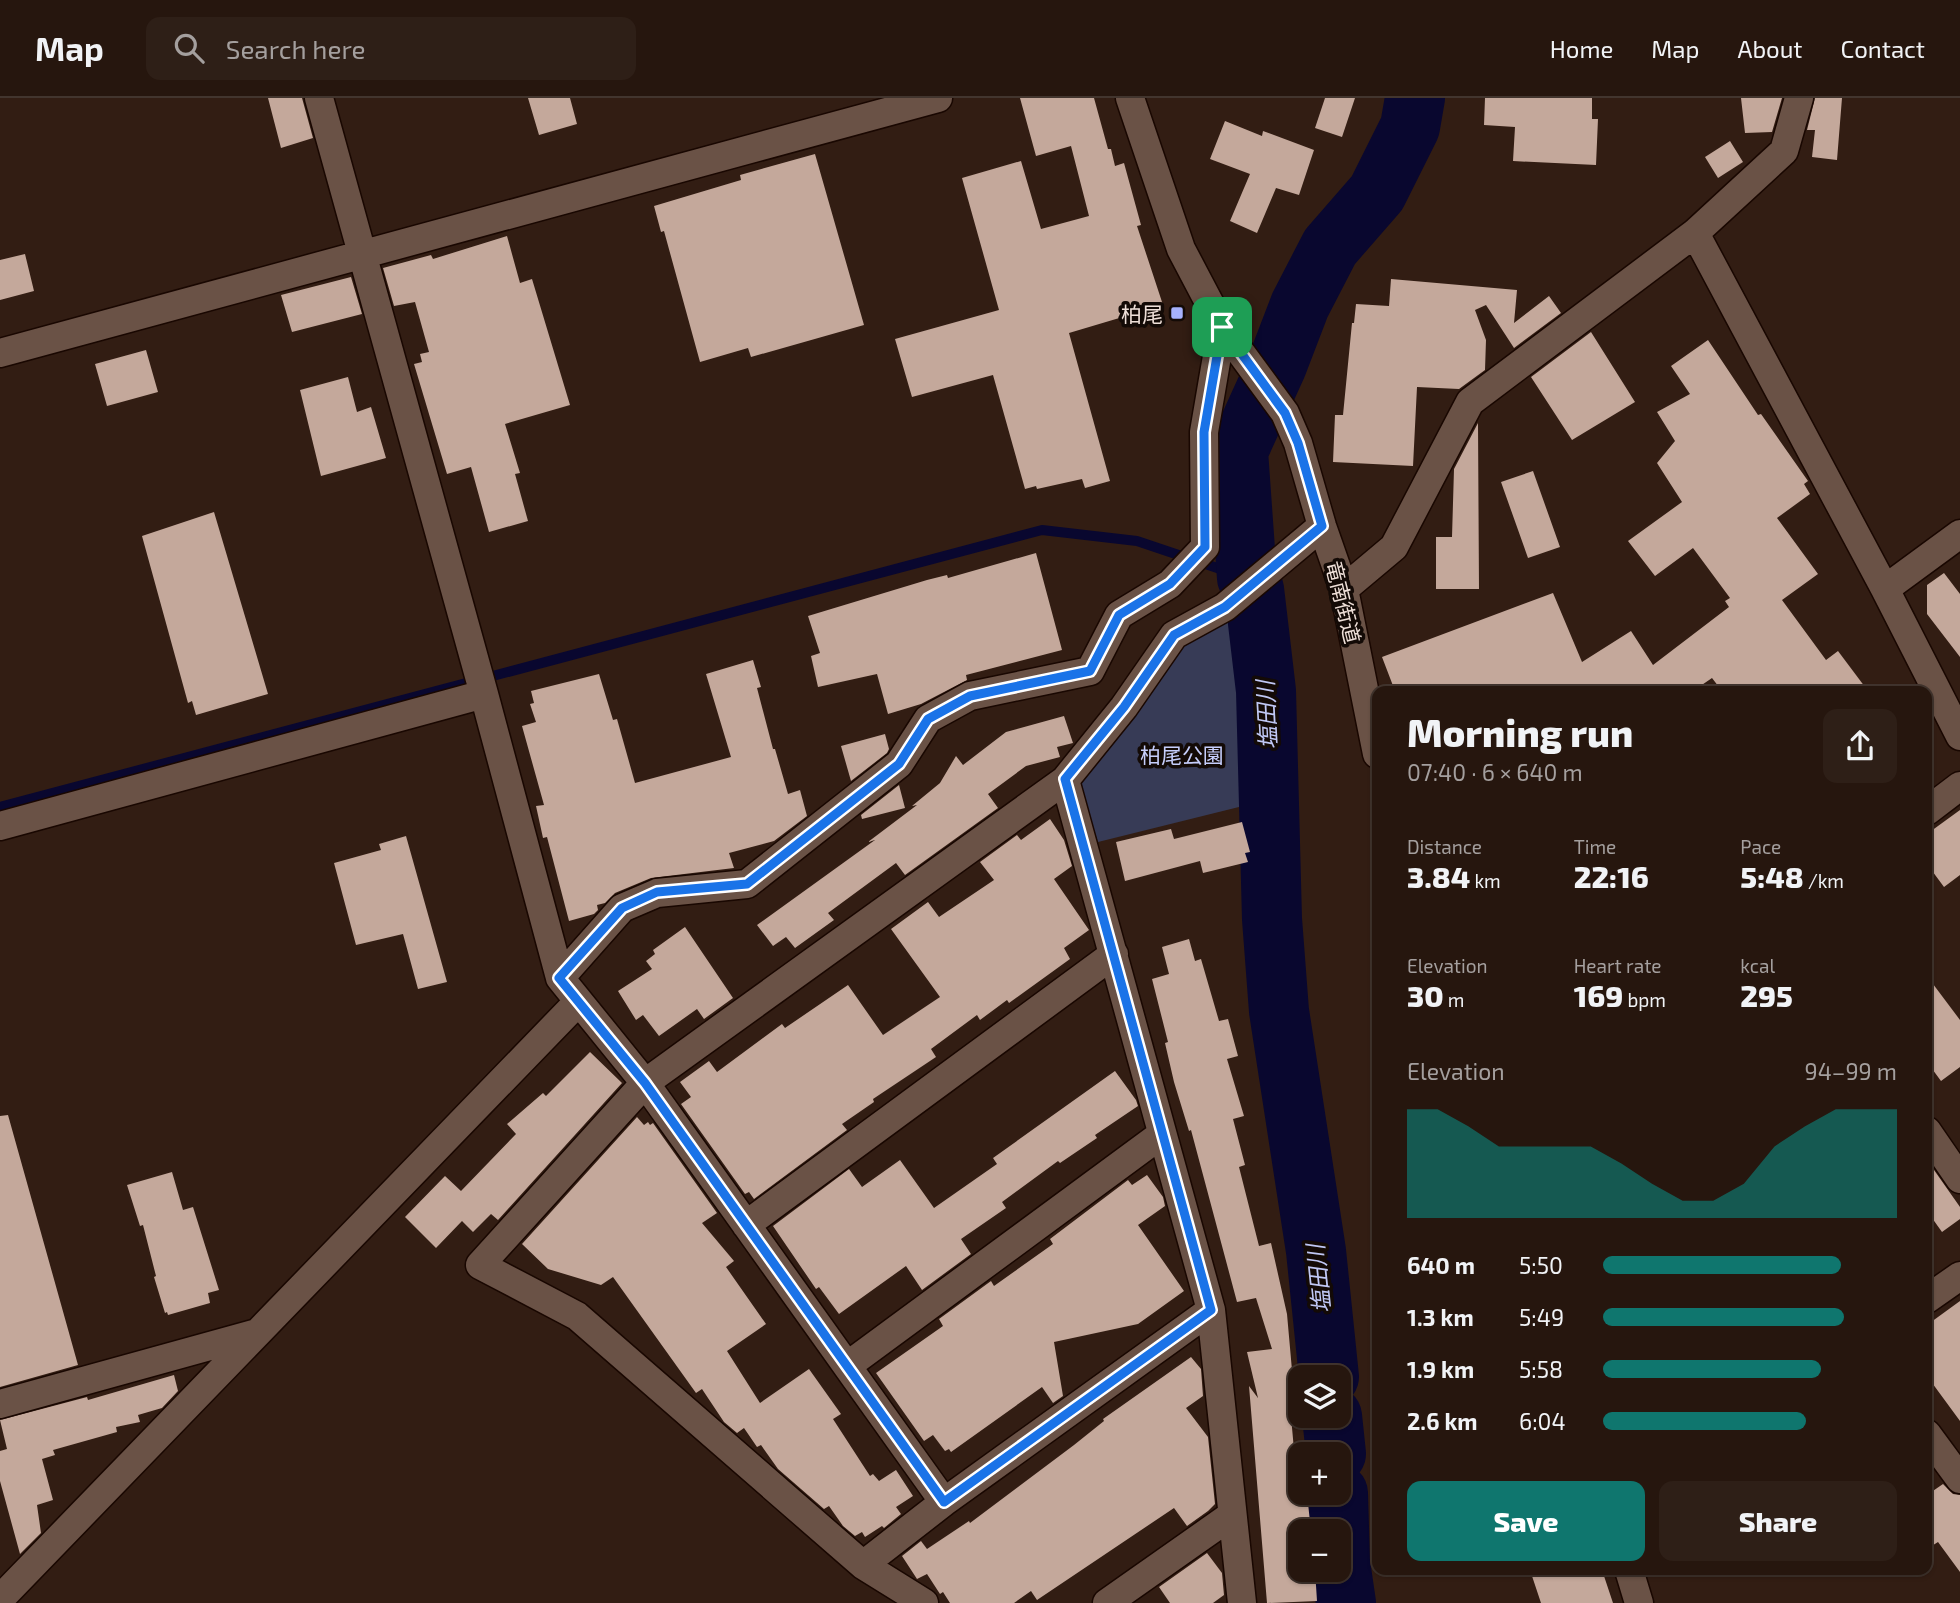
<!DOCTYPE html>
<meta charset="utf-8">
<style>
:root{--surface:#26160e;--page:#2e1f17;--text:#f1f3f6;--muted:#a49f9e;--line:#42352e;--accent:#0f766e}
body{margin:0;font-family:"Exo 2","Noto Sans JP",sans-serif;background:var(--page);color:var(--text);height:100vh;display:flex;flex-direction:column;font-size:26px;white-space:nowrap}
*{box-sizing:border-box;margin:0}
p{font-size:23px;color:var(--muted)}
.icon{flex:none;width:38px;height:38px;fill:none;stroke:currentColor;stroke-width:2;stroke-linecap:round;stroke-linejoin:round}
.map{position:relative;flex:1;overflow:hidden}
.panel{position:absolute;left:1372px;top:588px;width:560px;height:889px;display:flex;flex-direction:column;background:var(--surface);border-radius:14px;box-shadow:0 2px 5px #0004,0 0 0 2px var(--line)}
.panel>*{flex:none}
.buttons{position:absolute;left:1288px;top:1267px;display:grid;gap:14px}
.buttons a{display:grid;place-items:center;width:63px;height:63px;border-radius:14px;background:var(--surface);box-shadow:0 2px 5px #0004,0 0 0 2px var(--line);font-size:35px}
.pin{position:absolute;display:grid;place-items:center;width:60px;height:60px;color:#fff;margin:-30px;border-radius:14px;box-shadow:0 4px 10px #0006}
.round{display:grid;place-items:center;flex:none;width:74px;height:74px;border-radius:14px;background:var(--page)}
.headline{display:flex;align-items:center;justify-content:space-between;height:119px;padding:0 35px}
h1{font-size:38px;font-weight:800;line-height:52px}
.figures{display:grid;grid-template-columns:repeat(3,1fr);gap:10px;height:119px;padding:7px 35px}
.figures div{display:grid;align-content:center}
.figures b{font-size:30px;font-weight:800}
.figures small{font-size:19px;font-weight:400}
.figures p{font-size:19px}
.chart{height:196px;padding:14px 35px}
.chart p{display:flex;justify-content:space-between}
.chart svg{width:100%;height:126px;margin-top:7px;fill:var(--accent);opacity:.7}
.button{display:flex;gap:14px;margin-top:auto;padding:14px 35px}
.button a{flex:1;height:80px;border-radius:14px;background:var(--accent);color:#fff;font-size:28px;font-weight:800;line-height:80px;text-align:center}
.button a+a{background:var(--page);color:var(--text)}
ul{padding:0 35px;list-style:none;font-size:23px}
li{display:grid;grid-template-columns:112px 84px 1fr;align-items:center;height:52px}
li i{height:18px;border-radius:9px;background:var(--accent)}
header{display:flex;align-items:center;gap:42px;box-sizing:border-box;height:98px;padding:0 35px;background:var(--surface);border-bottom:2px solid var(--line)}
header strong{font-size:33px}
nav{display:flex;gap:38px;margin-inline-start:auto;font-size:24px}
.search{width:490px;height:63px;background:var(--page);display:flex;align-items:center;gap:18px;box-sizing:border-box;padding:0 24px;border-radius:14px;color:var(--muted);font-size:26px}
.map>svg:first-child{display:block}
.green{fill:#373b56}
.lines{fill:none;stroke-linecap:round;stroke-linejoin:round}
.stream{stroke:#09072f;stroke-width:10}
.river{stroke:#09072f;stroke-width:60}
.building{fill:#c4a89b}
.street-casing{stroke:#190701;stroke-width:31}
.street{stroke:#6a5246;stroke-width:28}
.route-casing{stroke:#fff;stroke-width:14}
.route{stroke:#1a73e8;stroke-width:9}
.poi-dot{fill:#a6b1fc;stroke:#130a06;stroke-width:2.5}
.labels{text-anchor:middle;dominant-baseline:central;stroke-width:7;stroke-linejoin:round;paint-order:stroke}
.poi-label{font-size:21px;fill:#eedfd8;stroke:#130a06;text-anchor:end}
.street-label{font-size:21px;fill:#eedfd8;stroke:#130a06}
.park-label{font-size:21px;fill:#c6cefb;stroke:#130a06}
.water-label{font-size:23px;font-style:italic;fill:#c0c8f5;stroke:#130a06}
</style>
<header>
<strong>Map</strong>
<div class="search"><svg class="icon" aria-label="search" viewBox="0 0 24 24"><circle cx="10" cy="10" r="6"/><path d="M15 15l6 6"/></svg>Search here</div>
<nav><a>Home</a><a>Map</a><a>About</a><a>Contact</a></nav>
</header>
<div class="map">
<svg width="1960" height="1505" viewBox="0 0 1960 1505">
<rect width="100%" height="100%" fill="#321d13"/>
<!-- green -->
<path class="green" d="M 1242,518 L 1251,706 L 1098,744 L 1078,685 L 1180,546 Z"/>
<g class="lines">
<!-- stream -->
<path class="stream" d="M 0,709 L 1042,432 L 1137,443 L 1247,480"/>
<!-- river -->
<path class="river" d="M 1329,1279 L 1316,1153 L 1279,913 L 1272,821 L 1266,593 L 1254,491 L 1247,480 L 1238,353 L 1277,267 L 1300,207 L 1330,149 L 1377,95 L 1410,29 L 1415,0
M 1332,1318 L 1336,1356
M 1338,1395 L 1340,1464 L 1346,1505"/>
</g>
<!-- building -->
<path class="building" d="M 268,0 L 302,0 L 313,40 L 281,50 Z
M 528,0 L 570,0 L 577,26 L 539,37 Z
M 1020,0 L 1094,0 L 1108,51 L 1111,51 L 1115,68 L 1124,65 L 1141,127 L 1137,128 L 1163,207 L 1069,235 L 1110,383 L 1085,390 L 1082,381 L 1037,391 L 1036,388 L 1025,391 L 993,277 L 912,299 L 895,241 L 999,212 L 962,80 L 1021,63 L 1041,131 L 1089,118 L 1071,48 L 1036,58 Z
M 1325,0 L 1355,0 L 1342,39 L 1315,30 Z
M 1485,0 L 1592,0 L 1592,21 L 1598,21 L 1596,67 L 1513,63 L 1515,29 L 1484,27 Z
M 1741,0 L 1782,0 L 1772,34 L 1745,35 Z
M 1815,0 L 1842,0 L 1837,62 L 1812,59 L 1815,32 L 1807,32 Z
M 1225,23 L 1262,38 L 1263,33 L 1314,52 L 1299,97 L 1276,90 L 1257,135 L 1230,123 L 1250,76 L 1210,61 Z
M 1730,43 L 1743,64 L 1718,80 L 1705,59 Z
M 815,56 L 864,227 L 751,259 L 748,250 L 700,264 L 664,133 L 661,134 L 654,108 L 741,82 L 740,77 Z
M 507,138 L 520,185 L 532,181 L 570,307 L 505,326 L 520,375 L 515,376 L 528,423 L 489,434 L 471,369 L 447,376 L 414,266 L 422,264 L 420,256 L 429,254 L 415,204 L 394,208 L 383,170 L 431,157 L 433,161 Z
M 25,156 L 34,193 L 0,202 L 0,162 Z
M 351,179 L 362,216 L 292,234 L 281,197 Z
M 1391,181 L 1517,192 L 1514,225 L 1549,198 L 1561,215 L 1514,250 L 1486,207 L 1475,212 L 1486,242 L 1485,272 L 1459,291 L 1417,289 L 1413,368 L 1333,364 L 1335,317 L 1343,317 L 1352,225 L 1354,225 L 1356,206 L 1389,208 Z
M 1591,234 L 1635,304 L 1572,342 L 1531,279 Z
M 1708,242 L 1758,317 L 1761,316 L 1808,383 L 1804,386 L 1810,396 L 1777,420 L 1818,476 L 1782,502 L 1826,562 L 1838,553 L 1868,593 L 1722,593 L 1712,580 L 1693,593 L 1395,593 L 1382,559 L 1553,495 L 1582,564 L 1631,533 L 1653,567 L 1729,509 L 1725,503 L 1730,500 L 1693,450 L 1655,478 L 1628,443 L 1682,404 L 1657,365 L 1675,343 L 1657,314 L 1690,296 L 1671,268 Z
M 146,252 L 158,294 L 107,308 L 95,266 Z
M 348,279 L 357,314 L 371,309 L 386,360 L 321,378 L 300,292 Z
M 1478,325 L 1479,491 L 1436,491 L 1436,439 L 1452,439 L 1454,371 Z
M 1533,373 L 1560,449 L 1528,460 L 1501,384 Z
M 214,414 L 268,596 L 196,617 L 192,603 L 188,605 L 142,438 Z
M 1036,455 L 1062,552 L 966,577 L 967,582 L 921,606 L 888,616 L 877,576 L 818,589 L 811,558 L 820,555 L 808,518 L 927,482 L 947,477 L 948,480 Z
M 1944,475 L 1960,496 L 1960,559 L 1927,516 L 1927,487 Z
M 753,562 L 761,589 L 757,590 L 773,651 L 775,651 L 788,696 L 800,692 L 807,718 L 774,743 L 729,755 L 734,770 L 651,780 L 615,795 L 605,805 L 597,807 L 598,812 L 594,816 L 569,823 L 547,739 L 543,740 L 536,708 L 544,707 L 522,628 L 536,624 L 530,606 L 534,605 L 531,593 L 599,576 L 613,622 L 617,621 L 635,685 L 731,659 L 706,576 Z
M 1064,618 L 1073,645 L 1057,649 L 1060,659 L 1026,668 L 988,696 L 998,710 L 905,777 L 896,765 L 828,815 L 834,822 L 795,850 L 786,839 L 773,848 L 757,827 L 875,742 L 868,744 L 917,707 L 912,708 L 940,685 L 956,658 L 963,667 L 1006,634 Z
M 885,636 L 889,651 L 887,655 L 851,683 L 841,648 Z
M 899,687 L 905,710 L 862,721 L 861,717 Z
M 1960,712 L 1960,777 L 1944,789 L 1927,766 L 1927,736 Z
M 1050,721 L 1064,742 L 1072,768 L 1054,781 L 1089,832 L 1064,850 L 1070,861 L 1009,905 L 1007,902 L 980,922 L 977,917 L 931,951 L 936,959 L 873,1001 L 874,1004 L 842,1026 L 847,1032 L 754,1101 L 749,1094 L 745,1096 L 681,1006 L 691,999 L 680,984 L 709,963 L 717,974 L 782,926 L 785,930 L 848,887 L 883,937 L 940,899 L 891,831 L 928,804 L 939,819 L 994,782 L 980,764 L 1017,737 L 1021,742 Z
M 1242,724 L 1250,754 L 1245,755 L 1248,764 L 1203,775 L 1200,763 L 1125,783 L 1116,744 L 1171,731 L 1174,741 Z
M 406,738 L 447,884 L 418,891 L 403,836 L 356,847 L 334,765 L 381,752 L 379,746 Z
M 685,829 L 733,900 L 704,921 L 697,911 L 659,938 L 643,917 L 636,922 L 618,893 L 652,871 L 646,863 L 655,856 L 653,852 Z
M 1189,841 L 1195,863 L 1201,861 L 1219,923 L 1228,921 L 1238,958 L 1227,961 L 1244,1018 L 1233,1021 L 1245,1067 L 1239,1069 L 1259,1148 L 1271,1145 L 1287,1216 L 1295,1306 L 1290,1307 L 1298,1397 L 1307,1396 L 1311,1433 L 1300,1433 L 1300,1472 L 1315,1472 L 1317,1503 L 1267,1505 L 1249,1288 L 1258,1300 L 1247,1254 L 1272,1251 L 1256,1200 L 1237,1204 L 1191,1032 L 1189,1033 L 1174,984 L 1165,945 L 1168,944 L 1152,881 L 1169,876 L 1162,849 Z
M 1927,878 L 1960,922 L 1960,969 L 1941,983 L 1927,964 Z
M 590,954 L 622,985 L 498,1122 L 491,1116 L 473,1134 L 462,1123 L 436,1150 L 405,1119 L 445,1078 L 461,1093 L 516,1036 L 507,1026 L 543,995 L 546,998 Z
M 1115,973 L 1136,1002 L 1138,1008 L 1095,1037 L 1097,1040 L 1060,1065 L 1058,1063 L 1002,1104 L 1006,1110 L 961,1141 L 971,1156 L 922,1192 L 906,1168 L 839,1216 L 819,1189 L 816,1191 L 773,1128 L 849,1071 L 862,1089 L 900,1062 L 934,1110 L 997,1066 L 993,1060 Z
M 8,1017 L 78,1267 L 0,1289 L 0,1018 Z
M 637,1019 L 644,1027 L 648,1024 L 650,1027 L 653,1025 L 717,1115 L 702,1125 L 734,1163 L 726,1169 L 766,1226 L 727,1253 L 760,1305 L 809,1271 L 841,1316 L 833,1321 L 870,1378 L 873,1376 L 879,1383 L 896,1372 L 913,1398 L 896,1409 L 901,1416 L 884,1430 L 882,1428 L 865,1439 L 862,1434 L 855,1438 L 843,1428 L 829,1408 L 824,1411 L 778,1371 L 761,1347 L 757,1349 L 744,1330 L 737,1335 L 724,1324 L 702,1291 L 696,1295 L 613,1179 L 601,1187 L 548,1171 L 522,1146 Z
M 1927,1062 L 1960,1109 L 1960,1121 L 1942,1134 L 1927,1113 Z
M 172,1074 L 183,1112 L 193,1109 L 219,1192 L 208,1195 L 210,1205 L 168,1217 L 167,1214 L 165,1215 L 154,1179 L 156,1178 L 143,1127 L 140,1128 L 127,1087 Z
M 1147,1077 L 1163,1099 L 1165,1108 L 1138,1127 L 1184,1193 L 1138,1226 L 1054,1244 L 1063,1298 L 1053,1305 L 1042,1289 L 951,1354 L 949,1351 L 945,1353 L 933,1337 L 924,1343 L 876,1275 L 943,1228 L 939,1221 L 991,1183 L 994,1188 L 1053,1146 L 1050,1141 L 1128,1082 L 1132,1087 Z
M 1960,1203 L 1960,1323 L 1927,1278 L 1927,1227 Z
M 1191,1259 L 1201,1271 L 1203,1298 L 1186,1310 L 1208,1339 L 1215,1406 L 1208,1413 L 1187,1428 L 1174,1410 L 1037,1502 L 1031,1493 L 1014,1505 L 950,1505 L 943,1494 L 940,1496 L 927,1476 L 917,1481 L 902,1458 L 921,1443 L 927,1451 L 969,1423 L 970,1425 L 1074,1347 L 1104,1323 L 1103,1321 Z
M 174,1277 L 178,1293 L 162,1310 L 138,1317 L 140,1324 L 116,1329 L 117,1334 L 53,1352 L 55,1357 L 42,1361 L 53,1402 L 37,1407 L 41,1435 L 20,1456 L 0,1383 L 0,1353 L 7,1351 L 0,1322 L 87,1299 L 88,1302 Z
M 1943,1386 L 1953,1396 L 1960,1397 L 1960,1474 L 1938,1444 L 1927,1451 L 1927,1397 Z
M 1207,1455 L 1222,1475 L 1224,1497 L 1213,1505 L 1170,1505 L 1159,1489 Z
M 1530,1472 L 1602,1472 L 1613,1505 L 1541,1505 Z"/>
<g class="lines">
<defs>
<path id="street" d="M 319,0 L 484,596 L 560,880 L 645,985 L 944,1404 L 1211,1212 L 1065,682 L 1124,609 L 1174,537 L 1225,509 L 1322,428
M 1130,0 L 1181,151 L 1222,229 L 1285,315 L 1298,345 L 1322,428 L 1344,491 L 1377,656
M 1695,135 L 1885,491 L 1960,638
M 0,255 L 938,0
M 1344,491 L 1394,449 L 1470,304 L 1695,135 L 1784,53 L 1799,0
M 1885,491 L 1960,436
M 1927,713 L 1960,688
M 0,728 L 484,596
M 560,880 L 622,810 L 657,795 L 747,786 L 899,666 L 928,621 L 970,598 L 1090,573 L 1119,517 L 1170,486 L 1205,449 L 1204,334 L 1222,229
M 1927,1033 L 1960,1081
M 746,1127 L 1114,856
M 1927,1201 L 1960,1178
M 1211,1212 L 1242,1505
M 847,1268 L 1162,1036
M 0,1306 L 257,1235
M 1927,1336 L 1960,1381
M 863,1467 L 944,1404
M 1629,1472 L 1639,1505
M 0,1501 L 578,904
M 924,1505 L 863,1467 L 577,1218 L 480,1167 L 645,985 L 1065,682
M 1107,1505 L 1232,1417"/>
</defs>
<!-- street casing -->
<use href="#street" class="street-casing"/>
<!-- street -->
<use href="#street" class="street"/>
</g>
<g class="lines">
<defs>
<path id="route" d="M 1222,229 L 1285,315 L 1298,345 L 1322,428 L 1225,509 L 1174,537 L 1124,609 L 1065,681 L 1211,1212 L 944,1404 L 645,985 L 559,880 L 622,810 L 657,794 L 747,786 L 899,666 L 928,621 L 970,598 L 1090,573 L 1119,517 L 1170,486 L 1205,449 L 1204,334 Z"/>
</defs>
<!-- route casing -->
<use href="#route" class="route-casing"/>
<!-- route -->
<use href="#route" class="route"/>
</g>
<!-- markers -->
<rect class="poi-dot" x="1170" y="208" width="14" height="14" rx="3.5"/>
<g class="labels">
<!-- poi labels -->
<g class="poi-label">
<text x="1163" y="215">柏尾</text>
</g>
<!-- street labels -->
<g class="street-label">
<text transform="translate(1344 504) rotate(76)">竜南街道</text>
</g>
<!-- park labels -->
<g class="park-label">
<text x="1182" y="656">柏尾公園</text>
</g>
<!-- water labels -->
<g class="water-label">
<text transform="translate(1266 617) rotate(-93)">塩田川</text>
<text transform="translate(1318 1181) rotate(-96)">塩田川</text>
</g>
</g>
</svg>
<div class="buttons">
<a><svg class="icon" aria-label="layers" viewBox="0 0 24 24"><path d="M12 4l9 5-9 5-9-5zM3 14l9 5 9-5"/></svg></a>
<a>+</a>
<a>−</a>
</div>
<div class="pin" style="left:1222px;top:229px;background:#1e9e55"><svg class="icon" aria-label="arrive" viewBox="0 0 24 24"><path d="M6 21V4h12l-3 4 3 4H6"/></svg></div>
<section class="panel">
<div class="headline"><div><h1>Morning run</h1><p>07:40 · 6 × 640 m</p></div><a class="round"><svg class="icon" aria-label="share" viewBox="0 0 24 24"><path d="M12 15V3M7 8l5-5 5 5M5 13v7h14v-7"/></svg></a></div>
<div class="figures">
<div><p>Distance</p><b>3.84<small> km</small></b></div>
<div><p>Time</p><b>22:16</b></div>
<div><p>Pace</p><b>5:48<small> /km</small></b></div>
</div>
<div class="figures">
<div><p>Elevation</p><b>30<small> m</small></b></div>
<div><p>Heart rate</p><b>169<small> bpm</small></b></div>
<div><p>kcal</p><b>295</b></div>
</div>
<div class="chart"><p><span>Elevation</span>94–99 m</p>
<svg viewBox="0 0 160 44" preserveAspectRatio="none"><path d="M0 44V6L10 6L20 12L30 19L40 19L50 19L60 19L70 25L80 32L90 38L100 38L110 32L120 19L130 12L140 6L150 6L160 6V44z"/></svg>
</div>
<ul>
<li><b>640 m</b>5:50<i style="width:81%"></i></li>
<li><b>1.3 km</b>5:49<i style="width:82%"></i></li>
<li><b>1.9 km</b>5:58<i style="width:74%"></i></li>
<li><b>2.6 km</b>6:04<i style="width:69%"></i></li>
</ul>
<div class="button"><a>Save</a><a>Share</a></div>
</section>
</div>
